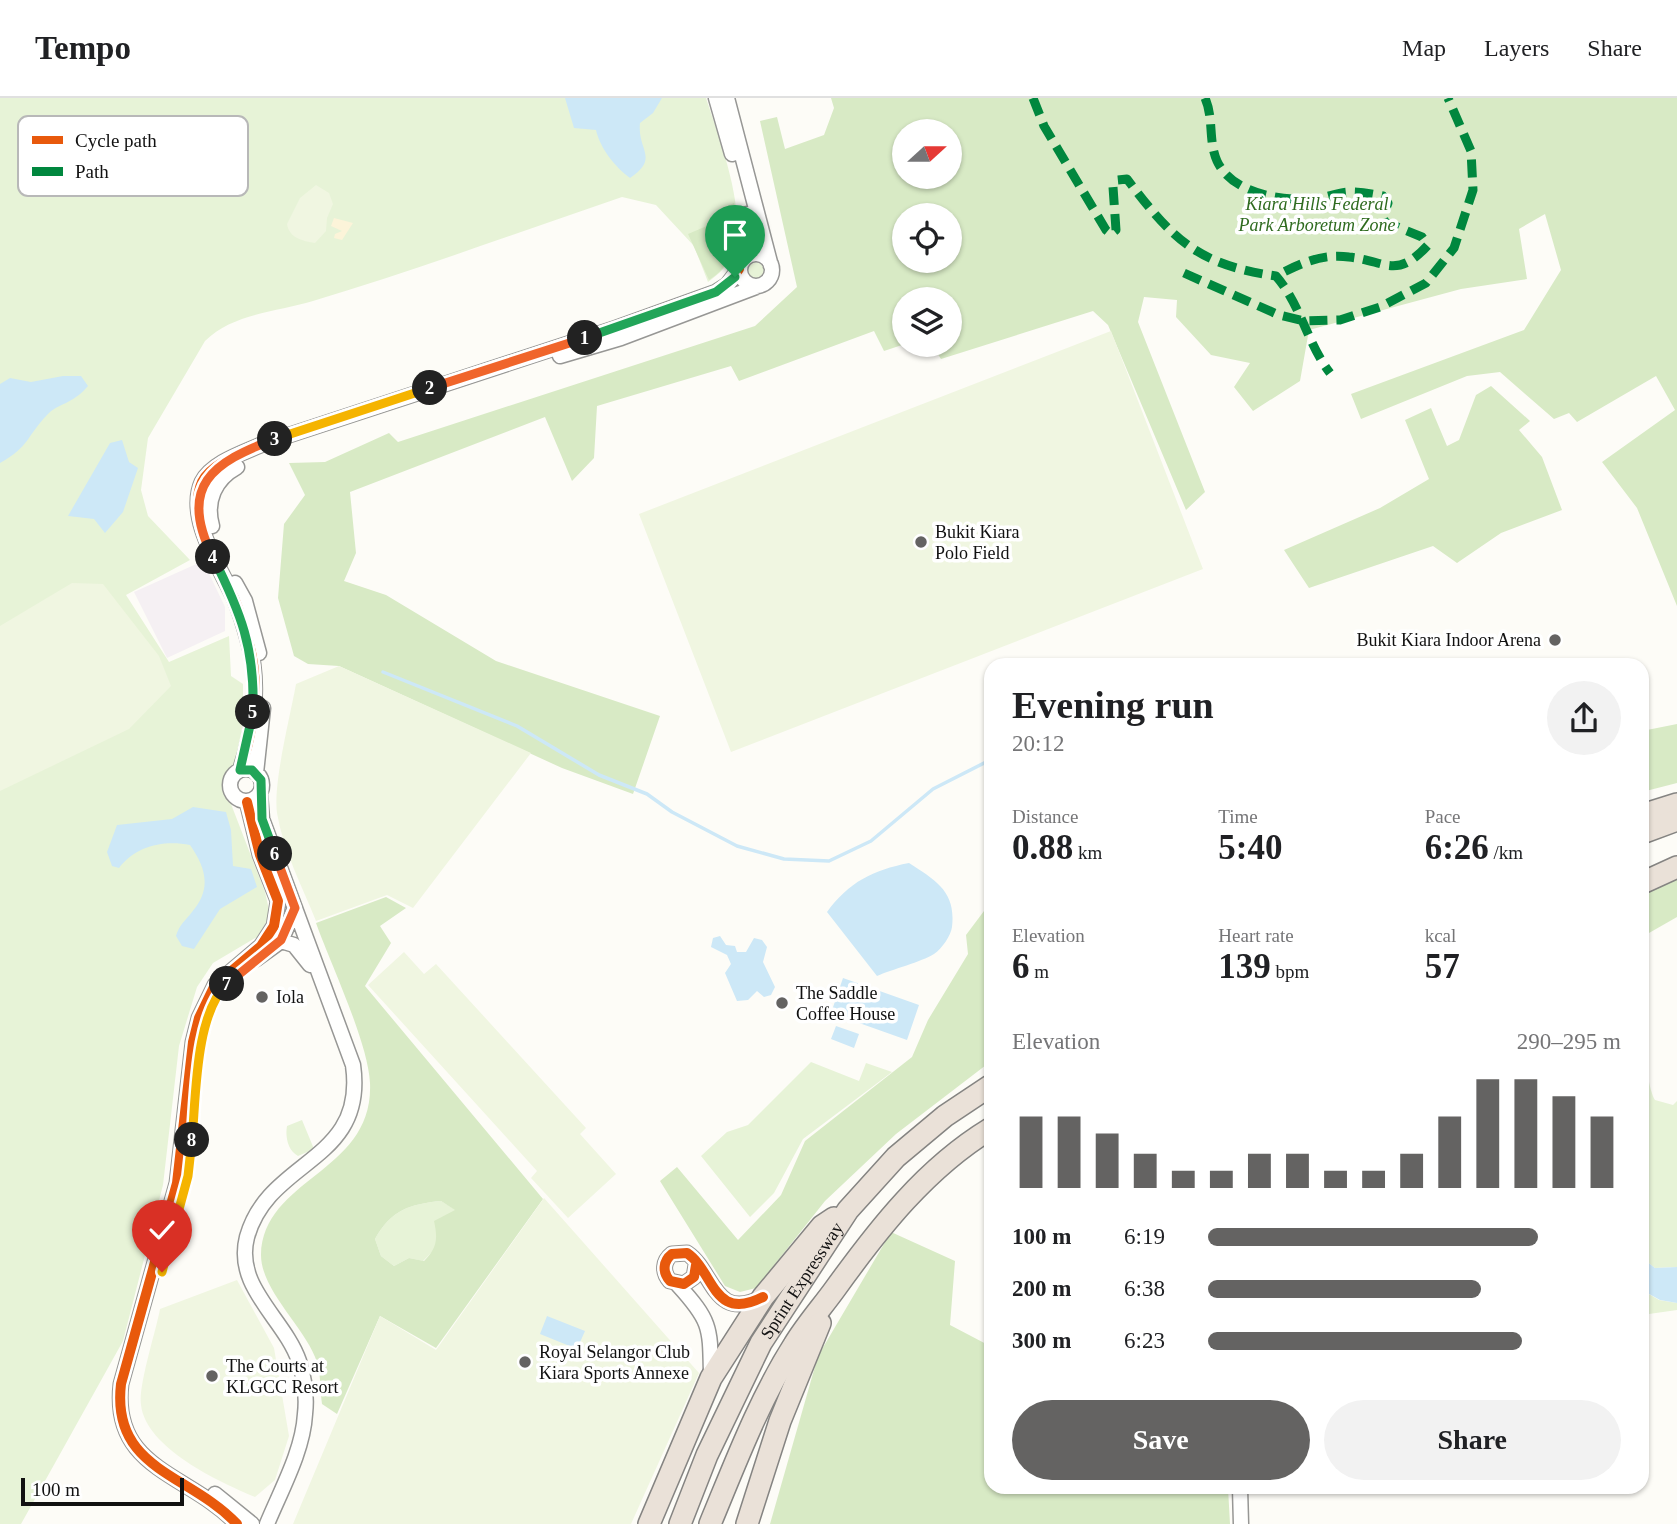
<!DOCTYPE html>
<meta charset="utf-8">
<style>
:root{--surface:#fff;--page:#f2f2f2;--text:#202124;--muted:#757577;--line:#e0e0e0;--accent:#646362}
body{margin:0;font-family:"Times New Roman",serif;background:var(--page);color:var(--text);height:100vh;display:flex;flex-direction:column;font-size:26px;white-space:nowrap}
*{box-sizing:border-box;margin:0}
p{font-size:23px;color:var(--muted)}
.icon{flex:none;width:38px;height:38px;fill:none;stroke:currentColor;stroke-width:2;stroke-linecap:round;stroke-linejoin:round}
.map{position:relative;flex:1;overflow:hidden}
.panel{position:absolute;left:984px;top:560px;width:665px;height:836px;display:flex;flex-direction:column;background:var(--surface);border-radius:21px;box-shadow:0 2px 5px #0004}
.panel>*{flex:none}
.needle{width:46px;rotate:69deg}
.buttons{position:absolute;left:892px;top:21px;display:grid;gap:14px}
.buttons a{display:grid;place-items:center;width:70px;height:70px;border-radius:50%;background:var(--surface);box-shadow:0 2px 5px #0004;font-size:35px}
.scale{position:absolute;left:21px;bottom:18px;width:163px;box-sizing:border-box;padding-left:7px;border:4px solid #111;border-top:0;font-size:19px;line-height:24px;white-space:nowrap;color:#111;-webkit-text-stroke:5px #fff;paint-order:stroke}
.pin{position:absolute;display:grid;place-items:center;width:60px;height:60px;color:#fff;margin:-72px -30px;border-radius:50% 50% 50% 0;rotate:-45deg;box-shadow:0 0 7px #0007}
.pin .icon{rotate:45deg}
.km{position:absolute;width:35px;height:35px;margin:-18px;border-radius:50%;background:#222;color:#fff;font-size:19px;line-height:35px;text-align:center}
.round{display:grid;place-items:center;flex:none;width:74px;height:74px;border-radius:37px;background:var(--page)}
.head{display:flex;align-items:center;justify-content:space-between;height:119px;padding:0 28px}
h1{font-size:38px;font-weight:600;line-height:52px}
.figures{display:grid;grid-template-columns:repeat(3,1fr);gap:10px;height:119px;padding:7px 28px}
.figures div{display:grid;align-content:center}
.figures b{font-size:35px;font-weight:600}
.figures small{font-size:19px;font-weight:400}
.figures p{font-size:19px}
.chart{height:196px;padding:14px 28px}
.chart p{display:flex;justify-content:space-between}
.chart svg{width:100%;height:126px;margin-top:7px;stroke:var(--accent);stroke-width:6}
.cta{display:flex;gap:14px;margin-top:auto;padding:14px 28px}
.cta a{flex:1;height:80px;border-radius:42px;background:var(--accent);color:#fff;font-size:28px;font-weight:600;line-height:80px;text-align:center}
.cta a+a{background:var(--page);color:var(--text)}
ul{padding:0 28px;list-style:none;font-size:23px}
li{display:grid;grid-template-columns:112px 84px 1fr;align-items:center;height:52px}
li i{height:18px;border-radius:9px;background:var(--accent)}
header{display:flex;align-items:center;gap:42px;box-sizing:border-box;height:98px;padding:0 35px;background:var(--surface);border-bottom:2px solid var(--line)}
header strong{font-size:33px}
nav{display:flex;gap:38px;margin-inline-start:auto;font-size:24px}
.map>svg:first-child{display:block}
.industrial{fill:#f5f0f3}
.green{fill:#e7f3d7}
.forest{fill:#d8eac5;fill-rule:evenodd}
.sand{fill:#fcf4d9}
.pitch{fill:#f0f6e1}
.water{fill:#cde8f7}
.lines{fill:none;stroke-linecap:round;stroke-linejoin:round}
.stream{stroke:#cde8f7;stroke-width:3.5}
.minor-casing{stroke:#979795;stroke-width:17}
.highway-casing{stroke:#858482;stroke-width:24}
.minor{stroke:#fffffe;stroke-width:14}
.highway{stroke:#eae1d8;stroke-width:21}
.quiet{stroke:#00873e;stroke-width:9;stroke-dasharray:18 9;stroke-linecap:butt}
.cycleway-casing{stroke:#fff;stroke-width:15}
.cycleway{stroke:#e8590c;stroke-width:10}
.split-1-casing{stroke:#fff;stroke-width:14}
.split-2-casing{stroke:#fff;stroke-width:14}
.split-3-casing{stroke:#fff;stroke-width:14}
.split-4-casing{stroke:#fff;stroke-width:14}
.split-5-casing{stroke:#fff;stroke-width:14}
.split-6-casing{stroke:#fff;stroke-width:14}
.split-7-casing{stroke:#fff;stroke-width:14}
.split-8-casing{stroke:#fff;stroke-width:14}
.split-9-casing{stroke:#fff;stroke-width:14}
.split-1{stroke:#22a559;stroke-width:9}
.split-2{stroke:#f0652b;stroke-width:9}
.split-3{stroke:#f5b400;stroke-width:9}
.split-4{stroke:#f0652b;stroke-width:9}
.split-5{stroke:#22a559;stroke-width:9}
.split-6{stroke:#22a559;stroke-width:9}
.split-7{stroke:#f0652b;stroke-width:9}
.split-8{stroke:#f5b400;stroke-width:9}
.split-9{stroke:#f5b400;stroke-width:9}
.poi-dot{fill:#646362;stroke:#fff;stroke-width:2.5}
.labels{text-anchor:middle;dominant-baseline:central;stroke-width:7;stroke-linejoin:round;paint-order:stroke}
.park-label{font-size:18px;font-style:italic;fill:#2f6b1f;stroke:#fff}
.poi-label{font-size:18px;fill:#111;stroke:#fff;text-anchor:start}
.street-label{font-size:18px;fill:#111;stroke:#fff}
.key{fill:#fff;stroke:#b8b8b8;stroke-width:2}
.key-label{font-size:19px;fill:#111}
</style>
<header>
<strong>Tempo</strong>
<nav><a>Map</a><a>Layers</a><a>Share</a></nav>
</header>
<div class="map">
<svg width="1677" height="1426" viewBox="0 0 1677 1426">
<rect width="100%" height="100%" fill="#fdfcf7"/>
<!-- industrial -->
<path class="industrial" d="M 203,463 L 225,509 L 225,533 L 167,560 L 134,494 Z"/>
<!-- green -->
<path class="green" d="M 0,0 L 706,0 C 719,40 748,114 733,155 C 728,168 719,176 708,184 L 694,148 L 656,107 L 622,99 C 519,134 417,172 313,203 C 277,214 233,215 205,243 L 148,340 L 141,392 L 148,418 L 190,462 L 126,497 L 169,564 L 229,538 L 231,578 L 243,586 C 243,607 244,628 239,649 C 236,665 227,676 226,693 L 265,794 L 269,812 L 267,823 L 257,839 L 213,865 L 197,889 L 179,948 L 163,1087 L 123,1243 L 21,1426 L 0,1426 Z
M746 173a9 9 0 1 1 18 0a9 9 0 1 1-18 0Z
M 1642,953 C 1647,968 1649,992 1655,1002 L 1673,1007 L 1677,1003 L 1677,1169 L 1655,1170 L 1642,1160 Z
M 811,964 L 859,983 L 866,965 L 892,974 L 803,1041 L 774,1095 L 750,1119 L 701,1058 L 727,1034 L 748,1027 Z
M 302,1022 L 314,1051 L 298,1058 C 288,1053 285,1039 287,1028 Z
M 441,1103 L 456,1112 L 433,1153 L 423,1163 L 409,1160 L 394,1168 L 381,1158 L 375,1141 C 391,1112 410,1106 441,1103 Z
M 1642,1192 L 1659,1202 L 1677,1205 L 1677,1212 L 1642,1217 Z"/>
<!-- forest -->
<path class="forest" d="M 831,0 L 1677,0 L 1677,508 L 1637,410 L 1602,364 L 1675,312 L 1656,278 L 1577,324 L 1569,315 L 1554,321 L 1500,274 L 1467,278 L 1361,321 L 1351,296 L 1524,232 L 1561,172 L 1545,116 L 1519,131 L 1527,181 L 1461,191 L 1309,232 L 1300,283 L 1253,313 L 1234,289 L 1250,265 L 1211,257 L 1176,219 L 1177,202 L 1144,199 L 1138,224 L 1205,394 L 1186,412 L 1108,227 L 1093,213 L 941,261 L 932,247 L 950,247 L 950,201 L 905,201 L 905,246 L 884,253 L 874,233 L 739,283 L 731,268 L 597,308 L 594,360 L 572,383 L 545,319 L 350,394 L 356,455 L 344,483 L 386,497 L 496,563 L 660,618 L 633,696 L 562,670 L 339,568 L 308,566 L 294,558 L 278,500 L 284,426 L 305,397 L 289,365 L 325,364 L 389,335 L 398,344 L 755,228 L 797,189 L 760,23 L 777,19 L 785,51 L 824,37 L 834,10 ZM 905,33 L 950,33 L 950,79 L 905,79 ZM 905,117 L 950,117 L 950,163 L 905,163 Z
M 734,105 C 738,134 737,165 709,182 L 688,136 L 709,127 L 725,109 Z
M 1491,288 L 1530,323 L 1519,332 L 1542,359 L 1562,412 L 1501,435 L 1457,465 L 1433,448 L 1309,490 L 1284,452 L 1380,410 L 1429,381 L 1405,322 L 1431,310 L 1447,348 L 1459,342 L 1476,297 Z
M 1677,626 L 1677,685 L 1642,694 L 1642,633 Z
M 1677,780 L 1677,819 L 1642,839 L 1642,796 Z
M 386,799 L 406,810 L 380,828 L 391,845 L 365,888 L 543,1101 L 436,1250 L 380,1218 L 337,1316 L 322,1306 C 320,1293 321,1277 317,1264 C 306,1230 261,1193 261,1157 C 263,1079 374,1075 370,985 C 368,944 331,867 316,825 ZM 441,1103 L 455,1112 L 434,1123 C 438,1141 437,1150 424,1163 L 409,1160 L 394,1168 L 381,1158 L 375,1141 C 391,1112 410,1106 441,1103 Z
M 990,805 L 990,964 L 896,1036 L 825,1103 L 756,1190 L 740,1194 L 725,1188 L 660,1083 L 677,1069 L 738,1142 L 781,1097 L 805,1043 L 912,959 L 928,922 L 968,856 L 966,837 Z
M 891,1134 L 955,1163 L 950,1227 L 990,1248 L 990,1390 L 1228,1390 L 1230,1426 L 770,1426 L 818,1258 Z"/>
<!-- sand -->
<path class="sand" d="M 334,120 L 353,125 L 342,142 L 334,140 L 335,136 L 342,133 L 331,128 Z"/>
<!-- pitch -->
<path class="pitch" d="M 316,87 L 329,95 L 333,106 L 327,120 L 326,133 L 315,145 C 303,143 289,140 287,126 L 300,100 Z
M 1111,233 L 1203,471 L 731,654 L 639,416 Z
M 72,485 L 103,486 L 159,558 L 171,588 L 129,631 L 0,693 L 0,528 Z
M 339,568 L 531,655 L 413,810 L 387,797 L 316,823 C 302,788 283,752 277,715 C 273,684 290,620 296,586 Z
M 404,854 L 424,876 L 436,866 L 586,1030 L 580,1036 L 616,1076 L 568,1120 L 531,1080 L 537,1073 L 368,887 Z
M 544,1100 L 699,1275 L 631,1426 L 293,1426 L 380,1218 L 436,1252 Z
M 237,1182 L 274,1250 L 289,1338 L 275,1382 L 255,1399 C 219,1384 146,1350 141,1307 C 138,1288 156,1233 160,1211 Z"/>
<!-- water -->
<path class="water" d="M 565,0 L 662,0 L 653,15 L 640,25 C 637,52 660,60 630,80 C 615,69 600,50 596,32 L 574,30 Z
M 63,278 L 81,278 L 88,288 C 72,307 58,305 47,317 C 26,339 30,348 0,365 L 0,286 L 10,280 L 31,284 Z
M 122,342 L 129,364 L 138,370 L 123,414 L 105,435 L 94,421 L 68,418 L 110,345 Z
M 193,709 L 226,714 L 231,732 L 233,768 L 251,771 L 257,789 L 220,811 L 194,851 L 182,848 L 176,838 C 179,827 185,823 192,814 C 212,791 206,770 190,747 C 163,742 136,748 119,770 L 112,768 L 107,754 L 117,727 L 172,721 Z
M 909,765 C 937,783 956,794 952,829 C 951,837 942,851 934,856 C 921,864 893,871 877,878 L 827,814 C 849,784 873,772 909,765 Z
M 720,838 L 726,847 L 735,848 L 737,854 L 746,854 L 754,840 L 762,842 L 767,849 L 763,864 L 775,889 L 771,897 L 764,899 L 757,893 L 748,902 L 737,903 L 725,875 L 731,866 L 727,857 L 711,849 L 713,840 Z
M 843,880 L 919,907 L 907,942 L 831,915 Z
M 836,928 L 859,936 L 854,950 L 831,941 Z
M 1642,1160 L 1655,1170 L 1677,1169 L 1677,1205 L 1660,1202 L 1642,1192 Z
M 547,1218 L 585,1233 L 577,1251 L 540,1236 Z"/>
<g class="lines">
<!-- stream -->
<path class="stream" d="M 383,574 L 517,628 L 599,677 L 647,696 L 672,714 L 737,748 L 784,761 L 829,763 L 871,743 L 933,691 L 990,662"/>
<defs>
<path id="minor" d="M 716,0 L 732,56
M 727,0 L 771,168
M740 172a16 16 0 1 1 32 0a16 16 0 1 1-32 0Z
M 746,159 L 751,133 L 747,116
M 560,258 L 621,240 L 756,189
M 212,428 C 205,403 215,381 237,369
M 235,485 L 245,503 L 259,555
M230 687a16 16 0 1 1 32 0a16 16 0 1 1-32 0Z
M 240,672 C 254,633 260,586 249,546 C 245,531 240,514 234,500 C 220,469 186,420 202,384 C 212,364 246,354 265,345 L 616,230 L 716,194 L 727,187 L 739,171
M 256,675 L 263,610
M 260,696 L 262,721 L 353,967 C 367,1065 269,1060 247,1139 C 234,1189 284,1220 299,1263 C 304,1279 307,1299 305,1316 C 303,1353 281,1392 267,1426
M 281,843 L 294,847 L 310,867
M 256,861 L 281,843 L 295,810
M 696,1167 L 694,1179 L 684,1186 L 670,1183 C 662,1174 663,1163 672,1156 L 687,1155 C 714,1173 713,1225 763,1199
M 678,1187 C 712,1224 710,1230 711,1279
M 1240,1390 L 1241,1426
M 215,1396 L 252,1426
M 237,1426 C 189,1375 111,1372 121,1286 L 177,1085 L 193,944 L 199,920 L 215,887 L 261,848 L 274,828 L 278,803 L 260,757 L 247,704"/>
<g id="highway">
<path d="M 1642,717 L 1677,706"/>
<path d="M 1642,735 L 1677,722"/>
<path d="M 1642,785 L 1677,769"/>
<path d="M 649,1426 L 711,1280 L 763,1199 L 822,1128 L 834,1120"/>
<path id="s1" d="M 680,1426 L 707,1357 L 761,1245 L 848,1112 L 896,1059 L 945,1018 L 990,988"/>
<path d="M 710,1426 C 735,1366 759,1302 794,1247 C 806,1227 822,1209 835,1191 C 879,1130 926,1070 990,1031"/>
<path d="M 747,1426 L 780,1323 L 820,1225"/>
</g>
</defs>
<!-- minor casing -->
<use href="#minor" class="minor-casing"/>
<!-- highway casing -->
<use href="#highway" class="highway-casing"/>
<!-- minor -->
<use href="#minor" class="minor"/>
<!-- highway -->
<use href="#highway" class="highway"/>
<!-- quiet -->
<path class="quiet" d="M 1033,0 L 1044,28 L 1106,132 L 1111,136 L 1116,132 L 1113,89 L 1117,82 L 1127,81 C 1173,142 1198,167 1276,178 C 1301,207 1307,245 1330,275
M 1205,0 C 1214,20 1208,43 1217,63 C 1232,96 1282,103 1313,101 C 1326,100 1338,94 1351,94 C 1362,94 1373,96 1383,98 L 1388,105 L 1383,119 L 1385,124 L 1422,139 L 1428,147 C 1396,182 1387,163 1349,159 C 1322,155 1299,166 1276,178
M 1184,175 L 1279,217 L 1304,223 L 1340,222 L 1380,209 L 1426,185 L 1454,150 L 1473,92 L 1471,53 L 1448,0"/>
<defs>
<path id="cycleway" d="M 240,672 C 254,633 260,586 249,546 C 245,531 240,514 234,500 C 220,469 186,420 202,384 C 212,364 246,354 265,345 L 616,230 L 716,194 L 727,187 L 739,171
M 696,1167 L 694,1179 L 684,1186 L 670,1183 C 662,1174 663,1163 672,1156 L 687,1155 C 714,1173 713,1225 763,1199
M 237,1426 C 189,1375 111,1372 121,1286 L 177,1085 L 193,944 L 199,920 L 215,887 L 261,848 L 274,828 L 278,803 L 260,757 L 247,704"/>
</defs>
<!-- cycleway casing -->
<use href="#cycleway" class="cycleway-casing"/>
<!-- cycleway -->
<use href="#cycleway" class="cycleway"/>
</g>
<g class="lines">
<defs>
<path id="split-1" d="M 585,240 L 716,194 L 735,179"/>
<path id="split-2" d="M 430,290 L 585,240"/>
<path id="split-3" d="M 275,341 L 430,290"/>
<path id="split-4" d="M 213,459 C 177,388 213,364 275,341"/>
<path id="split-5" d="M 213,459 C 241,515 255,550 253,614"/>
<path id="split-6" d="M 253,614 L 240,672 L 252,672 L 261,682 L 262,721 L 275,756"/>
<path id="split-7" d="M 227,886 L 281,842 L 295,810 L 275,756"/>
<path id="split-8" d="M 192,1042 C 196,1000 195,916 227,886"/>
<path id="split-9" d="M 162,1174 L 188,1078 L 192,1042"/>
</defs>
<!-- split-1 casing -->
<use href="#split-1" class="split-1-casing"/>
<!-- split-2 casing -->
<use href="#split-2" class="split-2-casing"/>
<!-- split-3 casing -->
<use href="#split-3" class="split-3-casing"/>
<!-- split-4 casing -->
<use href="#split-4" class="split-4-casing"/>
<!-- split-5 casing -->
<use href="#split-5" class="split-5-casing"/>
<!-- split-6 casing -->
<use href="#split-6" class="split-6-casing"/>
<!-- split-7 casing -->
<use href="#split-7" class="split-7-casing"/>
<!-- split-8 casing -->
<use href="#split-8" class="split-8-casing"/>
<!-- split-9 casing -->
<use href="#split-9" class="split-9-casing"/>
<!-- split-1 -->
<use href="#split-1" class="split-1"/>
<!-- split-2 -->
<use href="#split-2" class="split-2"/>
<!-- split-3 -->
<use href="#split-3" class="split-3"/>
<!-- split-4 -->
<use href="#split-4" class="split-4"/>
<!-- split-5 -->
<use href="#split-5" class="split-5"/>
<!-- split-6 -->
<use href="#split-6" class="split-6"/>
<!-- split-7 -->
<use href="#split-7" class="split-7"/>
<!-- split-8 -->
<use href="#split-8" class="split-8"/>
<!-- split-9 -->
<use href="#split-9" class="split-9"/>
</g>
<!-- markers -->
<g class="poi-dot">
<circle cx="921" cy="444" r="7"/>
<circle cx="1555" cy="542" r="7"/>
<circle cx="262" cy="899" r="7"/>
<circle cx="782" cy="905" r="7"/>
<circle cx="525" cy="1264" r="7"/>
<circle cx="212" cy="1278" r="7"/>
</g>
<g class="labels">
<!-- park labels -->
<g class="park-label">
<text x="1317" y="106">Kiara Hills Federal<tspan x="1317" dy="21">Park Arboretum Zone</tspan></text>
</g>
<!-- poi labels -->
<g class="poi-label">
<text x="935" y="434">Bukit Kiara<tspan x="935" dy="21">Polo Field</tspan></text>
<text x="1541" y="542" text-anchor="end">Bukit Kiara Indoor Arena</text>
<text x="796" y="895">The Saddle<tspan x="796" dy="21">Coffee House</tspan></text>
<text x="276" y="899">Iola</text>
<text x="539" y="1254">Royal Selangor Club<tspan x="539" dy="21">Kiara Sports Annexe</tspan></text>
<text x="226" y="1268">The Courts at<tspan x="226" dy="21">KLGCC Resort</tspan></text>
</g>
<!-- street labels -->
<g class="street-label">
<text stroke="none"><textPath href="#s1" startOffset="273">Sprint Expressway</textPath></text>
</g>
</g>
<!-- legend -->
<rect x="18" y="18" width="230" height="80" rx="10" class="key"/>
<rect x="32" y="38" width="31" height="8" fill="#e8590c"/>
<rect x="32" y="69" width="31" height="9" fill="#00873e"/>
<g class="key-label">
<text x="75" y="49">Cycle path</text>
<text x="75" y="80">Path</text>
</g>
</svg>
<div class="buttons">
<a><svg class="needle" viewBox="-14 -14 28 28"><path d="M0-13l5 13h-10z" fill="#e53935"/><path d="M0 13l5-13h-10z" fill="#757577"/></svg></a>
<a><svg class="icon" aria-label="locate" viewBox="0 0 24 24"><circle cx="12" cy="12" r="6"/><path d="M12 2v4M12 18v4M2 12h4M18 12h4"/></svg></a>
<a><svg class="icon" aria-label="layers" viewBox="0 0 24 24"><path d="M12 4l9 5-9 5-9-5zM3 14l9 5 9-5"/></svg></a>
</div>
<div class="scale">100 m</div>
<div class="pin" style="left:735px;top:179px;background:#1e9e55"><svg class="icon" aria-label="arrive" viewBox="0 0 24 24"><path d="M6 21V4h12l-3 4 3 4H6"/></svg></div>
<div class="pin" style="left:162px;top:1174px;background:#d93025"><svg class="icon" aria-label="check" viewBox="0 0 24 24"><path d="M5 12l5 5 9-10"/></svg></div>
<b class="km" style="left:585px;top:240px">1</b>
<b class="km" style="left:430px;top:290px">2</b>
<b class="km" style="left:275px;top:341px">3</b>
<b class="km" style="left:213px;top:459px">4</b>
<b class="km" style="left:253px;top:614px">5</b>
<b class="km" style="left:275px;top:756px">6</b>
<b class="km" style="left:227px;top:886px">7</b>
<b class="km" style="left:192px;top:1042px">8</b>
<section class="panel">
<div class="head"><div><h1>Evening run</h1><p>20:12</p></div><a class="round"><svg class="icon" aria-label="share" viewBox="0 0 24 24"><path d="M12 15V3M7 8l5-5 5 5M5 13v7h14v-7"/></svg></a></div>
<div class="figures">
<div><p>Distance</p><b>0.88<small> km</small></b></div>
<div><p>Time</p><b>5:40</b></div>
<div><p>Pace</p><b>6:26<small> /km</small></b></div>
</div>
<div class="figures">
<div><p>Elevation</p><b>6<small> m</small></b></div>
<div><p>Heart rate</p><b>139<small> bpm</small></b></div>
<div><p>kcal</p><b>57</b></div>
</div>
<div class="chart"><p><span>Elevation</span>290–295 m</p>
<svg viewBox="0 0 160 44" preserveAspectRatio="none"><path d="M5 44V19M15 44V19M25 44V25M35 44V32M45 44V38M55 44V38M65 44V32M75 44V32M85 44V38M95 44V38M105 44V32M115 44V19M125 44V6M135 44V6M145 44V12M155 44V19"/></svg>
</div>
<ul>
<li><b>100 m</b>6:19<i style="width:80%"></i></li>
<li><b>200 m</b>6:38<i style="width:66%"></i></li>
<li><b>300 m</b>6:23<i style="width:76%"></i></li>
</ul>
<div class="cta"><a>Save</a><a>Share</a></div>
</section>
</div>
